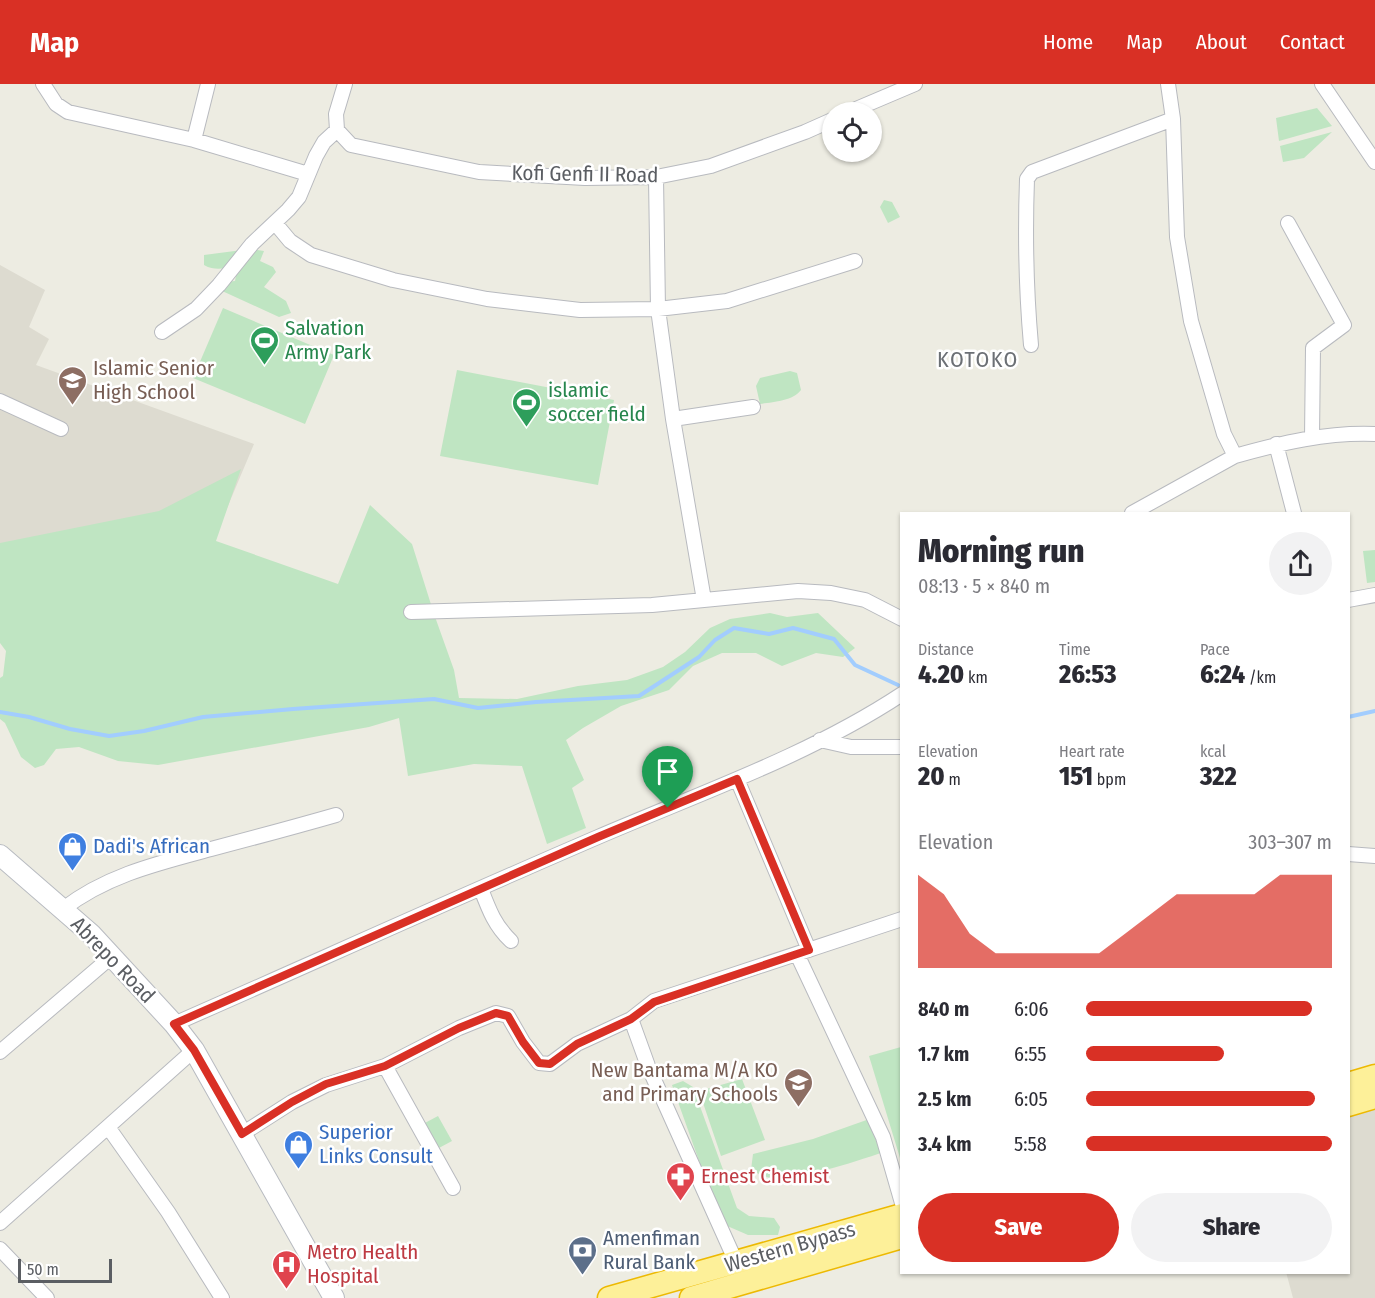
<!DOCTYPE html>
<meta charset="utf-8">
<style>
:root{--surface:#fff;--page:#f2f2f3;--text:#2b2b33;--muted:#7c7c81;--accent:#d93025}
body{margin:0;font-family:"Fira Sans Condensed",sans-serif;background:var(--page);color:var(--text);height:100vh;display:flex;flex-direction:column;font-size:22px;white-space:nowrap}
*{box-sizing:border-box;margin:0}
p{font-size:20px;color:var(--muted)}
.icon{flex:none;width:33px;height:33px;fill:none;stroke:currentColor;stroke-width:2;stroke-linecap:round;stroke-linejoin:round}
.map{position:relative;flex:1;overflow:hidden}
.drawer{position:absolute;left:900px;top:428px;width:450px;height:762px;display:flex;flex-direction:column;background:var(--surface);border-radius:0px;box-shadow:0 2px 4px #0004}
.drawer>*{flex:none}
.fabs{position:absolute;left:822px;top:18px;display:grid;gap:12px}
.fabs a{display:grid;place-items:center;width:60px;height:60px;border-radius:50%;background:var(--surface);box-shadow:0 2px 4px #0004;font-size:30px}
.scale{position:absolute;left:18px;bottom:15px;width:94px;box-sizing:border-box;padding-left:6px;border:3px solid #5b5e63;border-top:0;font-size:16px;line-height:21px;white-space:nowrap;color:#5b5e63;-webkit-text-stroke:4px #fff;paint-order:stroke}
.pin{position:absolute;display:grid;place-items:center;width:51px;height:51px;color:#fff;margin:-62px -26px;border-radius:50% 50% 50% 0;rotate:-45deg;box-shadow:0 0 6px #0007}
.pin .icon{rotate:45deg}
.round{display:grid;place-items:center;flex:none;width:63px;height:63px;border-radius:32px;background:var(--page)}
.headline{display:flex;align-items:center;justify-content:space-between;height:102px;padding:0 18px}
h1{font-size:33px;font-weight:800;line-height:45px}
.metrics{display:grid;grid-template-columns:repeat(3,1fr);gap:9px;height:102px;padding:6px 18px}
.metrics div{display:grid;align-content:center}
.metrics b{font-size:26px;font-weight:800}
.metrics small{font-size:16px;font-weight:400}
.metrics p{font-size:16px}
.chart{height:168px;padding:12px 18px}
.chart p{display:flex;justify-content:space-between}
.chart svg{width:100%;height:108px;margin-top:6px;fill:var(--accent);opacity:.7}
.button{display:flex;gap:12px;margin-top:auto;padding:12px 18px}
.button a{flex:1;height:69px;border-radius:36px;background:var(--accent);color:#fff;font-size:24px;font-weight:800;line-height:69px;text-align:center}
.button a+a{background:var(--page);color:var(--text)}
ul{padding:0 18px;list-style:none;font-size:20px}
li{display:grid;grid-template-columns:96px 72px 1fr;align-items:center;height:45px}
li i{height:15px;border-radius:8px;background:var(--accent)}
header{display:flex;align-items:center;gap:36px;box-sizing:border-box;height:84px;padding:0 30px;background:var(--accent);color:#fff}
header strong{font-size:28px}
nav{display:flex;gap:33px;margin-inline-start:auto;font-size:21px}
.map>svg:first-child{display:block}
.education{fill:#dddbd0}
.green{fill:#bfe5c2}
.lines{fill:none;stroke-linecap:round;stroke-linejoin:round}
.stream{stroke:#a2cdfe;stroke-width:4}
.minor-casing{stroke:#b8babf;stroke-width:16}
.secondary-casing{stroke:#b8bbc1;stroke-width:22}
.trunk-casing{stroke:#edb902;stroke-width:25}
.minor{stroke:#fff;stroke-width:14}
.secondary{stroke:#fff;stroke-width:20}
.trunk{stroke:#fdf099;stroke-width:22}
.route-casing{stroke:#fff;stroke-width:12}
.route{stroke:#d93025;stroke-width:8}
.labels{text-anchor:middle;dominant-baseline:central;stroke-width:5;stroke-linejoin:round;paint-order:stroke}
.street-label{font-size:21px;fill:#5b5e63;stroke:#fff}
.leisure-label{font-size:21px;fill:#27864d;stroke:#fff;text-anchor:start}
.education-label{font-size:21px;fill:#785e54;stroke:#fff;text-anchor:start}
.shop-label{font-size:21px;fill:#366cbe;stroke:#fff;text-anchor:start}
.health-label{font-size:21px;fill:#be3a42;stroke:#fff;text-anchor:start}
.service-label{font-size:21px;fill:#4e5e75;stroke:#fff;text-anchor:start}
.neighbourhood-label{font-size:22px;letter-spacing:1.5px;fill:#6c7075;stroke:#fff}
</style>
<header>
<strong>Map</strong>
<nav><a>Home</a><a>Map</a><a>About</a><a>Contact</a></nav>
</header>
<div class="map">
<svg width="1375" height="1214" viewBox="0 0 1375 1214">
<rect width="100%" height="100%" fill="#edece2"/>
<!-- education -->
<path class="education" d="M 0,181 L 45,206 L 29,243 L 49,255 L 36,281 L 254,360 L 179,538 L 0,528 Z
M 1375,1025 L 1375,1214 L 1293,1214 L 1286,1188 L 1348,1188 L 1349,1032 Z"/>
<!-- green -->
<path class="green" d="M 1317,24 L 1332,42 L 1279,57 L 1276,34 Z
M 1332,48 L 1304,74 L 1283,78 L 1280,62 Z
M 884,116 L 892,118 L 900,133 L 888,139 L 880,123 Z
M 250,165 L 264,167 L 260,177 L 273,183 L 276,188 L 264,203 L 286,217 L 291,229 L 279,233 L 220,206 L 226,198 L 235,197 L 237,186 C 224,182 216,188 204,181 L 204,171 Z
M 223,224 L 334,271 L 305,340 L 193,294 Z
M 457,286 L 614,316 L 598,401 L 440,372 Z
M 790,287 L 797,289 L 801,306 C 793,317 773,318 760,320 L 756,302 L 760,294 Z
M 241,385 L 216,457 L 338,500 L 370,421 L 412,460 L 434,530 L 454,586 L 459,614 L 517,615 L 578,602 L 627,596 L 663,583 L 685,568 L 710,544 L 730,535 L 770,529 L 787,533 L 818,529 L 855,564 L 843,573 L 816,569 L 782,582 L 756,569 L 722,569 L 693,582 L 669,606 L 621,622 L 583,644 L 566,656 L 584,696 L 572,704 L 586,744 L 547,760 L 522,682 L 474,680 L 408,692 L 399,634 L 369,643 L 158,681 L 118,677 L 79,663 L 56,665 L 44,681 L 35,684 L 21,673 L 5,639 L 0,635 L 0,594 L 3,592 L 6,567 L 0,559 L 0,459 L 159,427 Z
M 1375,466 L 1375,498 L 1367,499 L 1363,467 Z
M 901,963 L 902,1074 L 900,1074 L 869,972 Z
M 742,995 L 765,1056 L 721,1072 L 699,1007 Z
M 683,997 L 693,1003 L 737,1124 L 749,1132 L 774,1134 L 780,1143 L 778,1151 L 748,1151 L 725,1141 L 714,1119 L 672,1001 Z
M 438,1032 L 452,1057 L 437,1065 L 423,1040 Z
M 875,1033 C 885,1041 894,1051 892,1065 C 858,1077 808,1094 773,1094 C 766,1094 757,1089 751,1086 L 753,1070 L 813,1055 Z"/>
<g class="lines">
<!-- stream -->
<path class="stream" d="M 0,628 L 29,633 L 70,645 L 109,652 L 144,647 L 203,633 L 293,625 L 434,615 L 478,624 L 536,618 L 639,612 L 699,573 L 715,556 L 734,544 L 769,550 L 793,544 L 834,555 L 855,581 L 898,601
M 1348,633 L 1375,627"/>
<defs>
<path id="minor" d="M 43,0 L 56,20 L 68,28 L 194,56 L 308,90
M 1322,0 L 1375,78
M 849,28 L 915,0
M 337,46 L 351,61 L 479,88 L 585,94 L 656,93 L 711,82 L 805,48 L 832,36
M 194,56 L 208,0
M 656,93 L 658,225 L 673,335 L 704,516
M 275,139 L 290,157 L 311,171 L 393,196 L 487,215 L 580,226 L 658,225 L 727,217 L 855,177
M 1288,139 L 1344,241 L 1313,264 L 1312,354
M 162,248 L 196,225 L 219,201 L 252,160 L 288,126 L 299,113 L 316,72 L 324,58 L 337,46 L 336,30 L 345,0
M 1031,261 C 1026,205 1025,150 1027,95 L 1032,88 L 1173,35
M 0,317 L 61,345
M 673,335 L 753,323
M 1276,360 L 1294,429
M 1235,372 C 1281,359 1327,348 1375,350
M 1132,429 L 1235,372 L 1224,350 L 1191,237 L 1177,153 L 1173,35 L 1168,0
M 1348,516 L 1375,511
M 411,528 L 652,521 L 798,507 L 831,509 L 865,516 L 902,535
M 820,656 L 851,663 L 902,663
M 737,695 L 809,866
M 1348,770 L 1375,772
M 481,805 C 489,826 495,842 511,857
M 63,825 C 107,791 159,779 211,765 C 253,754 294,743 336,731
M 797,870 L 883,1053 L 902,1119
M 174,940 C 315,878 456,814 598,753 C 700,709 808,672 902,610
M 0,968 L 111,873
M 385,982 L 453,1104
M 108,1043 L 168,1128 L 222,1214
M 242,1050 L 292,1018 L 326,1001 L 385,982 L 459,944 L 496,929 L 508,932 L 523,958 L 539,979 L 550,980 L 577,960 L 631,935
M 0,1139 L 194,966
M 0,1165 L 47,1214
M 736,1178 L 648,982 L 631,935 L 654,917 L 902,835"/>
<path id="secondary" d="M 0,771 L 91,850 L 174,940 L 194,966 L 334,1214"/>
<path id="trunk" d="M 1348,1000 L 1375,992
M 1348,1021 L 1375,1013
M 609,1214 L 902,1131
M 691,1214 L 902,1153"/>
</defs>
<!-- minor casing -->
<use href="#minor" class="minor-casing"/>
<!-- secondary casing -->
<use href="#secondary" class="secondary-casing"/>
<!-- trunk casing -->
<use href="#trunk" class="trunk-casing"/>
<!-- minor -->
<use href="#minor" class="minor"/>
<!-- secondary -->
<use href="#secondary" class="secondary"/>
<!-- trunk -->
<use href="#trunk" class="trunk"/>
</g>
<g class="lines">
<defs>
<path id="route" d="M 737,695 L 809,866 L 654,918 L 631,935 L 577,960 L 550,980 L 539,979 L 523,958 L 508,932 L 496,929 L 459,944 L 385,982 L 326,1000 L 292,1018 L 242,1050 L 194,966 L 174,940 L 598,753 Z"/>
</defs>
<!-- route casing -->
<use href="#route" class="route-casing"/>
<!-- route -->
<use href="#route" class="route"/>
</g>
<!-- icons -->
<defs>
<symbol id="stadium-pin" viewBox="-11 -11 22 30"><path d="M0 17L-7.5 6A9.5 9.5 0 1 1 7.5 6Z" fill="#2e9e5b" stroke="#fff"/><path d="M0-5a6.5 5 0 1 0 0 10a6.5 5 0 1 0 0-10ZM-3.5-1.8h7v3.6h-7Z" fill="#fff"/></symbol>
<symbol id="school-pin" viewBox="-11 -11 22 30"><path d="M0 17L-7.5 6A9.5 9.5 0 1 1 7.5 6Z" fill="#8d6e63" stroke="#fff"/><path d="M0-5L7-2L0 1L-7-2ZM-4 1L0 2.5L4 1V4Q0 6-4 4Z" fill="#fff"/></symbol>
<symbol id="shop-pin" viewBox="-11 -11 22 30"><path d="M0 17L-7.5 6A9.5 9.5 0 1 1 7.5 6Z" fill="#3f7fe0" stroke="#fff"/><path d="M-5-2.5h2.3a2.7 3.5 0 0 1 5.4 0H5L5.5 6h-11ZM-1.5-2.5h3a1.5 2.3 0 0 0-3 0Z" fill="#fff"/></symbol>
<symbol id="pharmacy-pin" viewBox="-11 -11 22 30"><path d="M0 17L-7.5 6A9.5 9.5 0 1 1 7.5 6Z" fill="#e0444e" stroke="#fff"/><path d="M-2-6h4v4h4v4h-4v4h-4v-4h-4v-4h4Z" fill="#fff"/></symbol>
<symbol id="bank-pin" viewBox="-11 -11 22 30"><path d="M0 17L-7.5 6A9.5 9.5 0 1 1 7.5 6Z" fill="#5c6f8a" stroke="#fff"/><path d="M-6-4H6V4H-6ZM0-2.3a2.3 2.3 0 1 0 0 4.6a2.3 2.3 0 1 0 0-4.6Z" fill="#fff"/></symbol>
<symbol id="hospital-pin" viewBox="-11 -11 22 30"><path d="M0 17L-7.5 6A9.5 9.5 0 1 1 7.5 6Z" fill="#e0444e" stroke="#fff"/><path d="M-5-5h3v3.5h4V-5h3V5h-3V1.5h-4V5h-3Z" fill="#fff"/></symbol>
</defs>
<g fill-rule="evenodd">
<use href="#stadium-pin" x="248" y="240" width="33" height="45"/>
<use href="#school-pin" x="56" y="280" width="33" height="45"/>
<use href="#stadium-pin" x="510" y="302" width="33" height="45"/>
<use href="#shop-pin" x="56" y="746" width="33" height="45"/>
<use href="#school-pin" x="782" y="982" width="33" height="45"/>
<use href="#shop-pin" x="282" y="1044" width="33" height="45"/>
<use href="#pharmacy-pin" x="664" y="1076" width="33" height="45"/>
<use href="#bank-pin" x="566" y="1150" width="33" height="45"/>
<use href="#hospital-pin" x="270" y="1164" width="33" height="45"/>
</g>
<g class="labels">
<!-- street labels -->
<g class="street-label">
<text transform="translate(585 90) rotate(1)">Kofi Genfi II Road</text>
<text transform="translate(113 876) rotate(46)">Abrepo Road</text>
<text transform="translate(790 1163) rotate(-16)">Western Bypass</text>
</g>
<!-- leisure labels -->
<g class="leisure-label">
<text x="285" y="244">Salvation<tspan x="285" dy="24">Army Park</tspan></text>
<text x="548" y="306">islamic<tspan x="548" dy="24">soccer field</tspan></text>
</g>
<!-- education labels -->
<g class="education-label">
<text x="93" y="284">Islamic Senior<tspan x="93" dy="24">High School</tspan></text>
<text x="778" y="986" text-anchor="end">New Bantama M/A KO<tspan x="778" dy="24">and Primary Schools</tspan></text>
</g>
<!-- shop labels -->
<g class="shop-label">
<text x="93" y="762">Dadi's African</text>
<text x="319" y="1048">Superior<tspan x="319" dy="24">Links Consult</tspan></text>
</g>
<!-- health labels -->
<g class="health-label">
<text x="701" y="1092">Ernest Chemist</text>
<text x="307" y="1168">Metro Health<tspan x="307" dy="24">Hospital</tspan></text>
</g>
<!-- service labels -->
<g class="service-label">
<text x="603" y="1154">Amenfiman<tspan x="603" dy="24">Rural Bank</tspan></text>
</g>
<!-- neighbourhood labels -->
<g class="neighbourhood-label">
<text x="978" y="275">KOTOKO</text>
</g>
</g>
</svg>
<div class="fabs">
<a><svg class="icon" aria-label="locate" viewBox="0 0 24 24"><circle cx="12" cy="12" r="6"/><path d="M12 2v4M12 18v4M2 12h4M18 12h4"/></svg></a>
</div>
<div class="scale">50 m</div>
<div class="pin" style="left:668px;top:724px;background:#1e9e55"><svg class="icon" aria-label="arrive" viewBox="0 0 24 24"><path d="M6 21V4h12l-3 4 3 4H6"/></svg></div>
<section class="drawer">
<div class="headline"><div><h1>Morning run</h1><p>08:13 · 5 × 840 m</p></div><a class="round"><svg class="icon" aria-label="share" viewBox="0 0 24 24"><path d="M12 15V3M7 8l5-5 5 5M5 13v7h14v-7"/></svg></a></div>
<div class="metrics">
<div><p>Distance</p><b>4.20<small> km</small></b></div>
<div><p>Time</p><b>26:53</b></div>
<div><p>Pace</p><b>6:24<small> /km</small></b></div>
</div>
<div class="metrics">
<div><p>Elevation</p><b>20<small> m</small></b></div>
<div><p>Heart rate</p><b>151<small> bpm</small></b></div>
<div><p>kcal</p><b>322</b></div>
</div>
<div class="chart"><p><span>Elevation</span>303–307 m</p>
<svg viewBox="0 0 160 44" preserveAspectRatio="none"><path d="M0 44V6L10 14L20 30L30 38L40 38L50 38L60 38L70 38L80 30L90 22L100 14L110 14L120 14L130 14L140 6L150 6L160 6V44z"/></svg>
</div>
<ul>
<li><b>840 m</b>6:06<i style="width:92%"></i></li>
<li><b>1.7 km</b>6:55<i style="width:56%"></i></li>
<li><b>2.5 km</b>6:05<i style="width:93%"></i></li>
<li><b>3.4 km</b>5:58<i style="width:100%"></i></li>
</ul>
<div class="button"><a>Save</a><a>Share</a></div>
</section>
</div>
